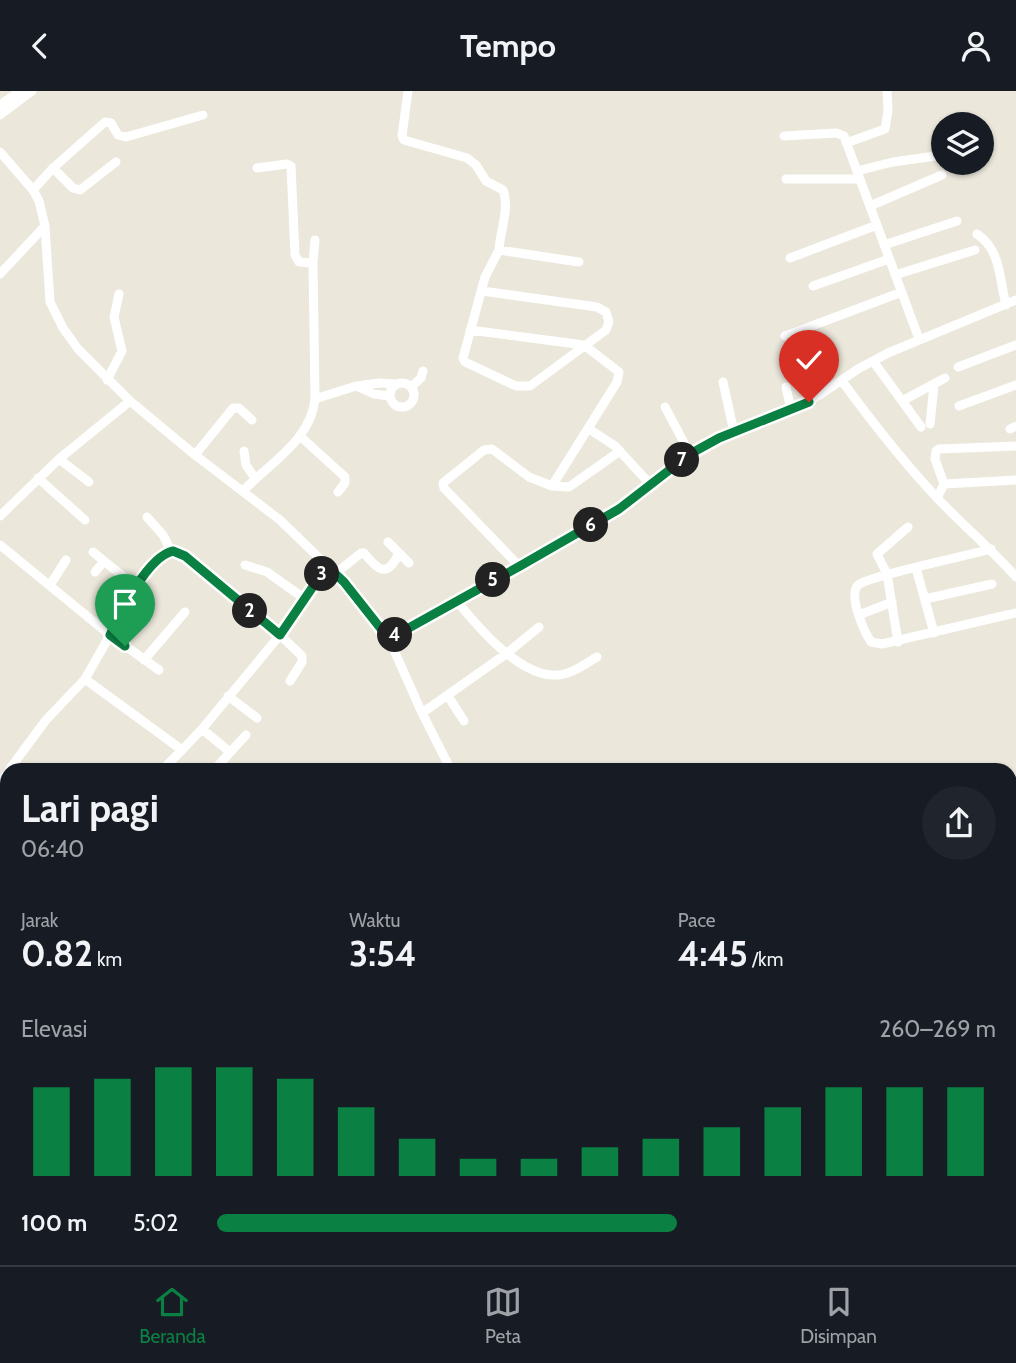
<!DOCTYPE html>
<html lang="id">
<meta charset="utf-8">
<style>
:root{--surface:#171b24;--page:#20242c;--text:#f1f3f6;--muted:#9ea1a6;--line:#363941;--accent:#0b8043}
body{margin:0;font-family:Cabin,sans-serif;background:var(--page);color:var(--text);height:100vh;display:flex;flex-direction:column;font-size:26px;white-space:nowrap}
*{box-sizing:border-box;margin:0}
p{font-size:23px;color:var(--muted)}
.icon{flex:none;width:38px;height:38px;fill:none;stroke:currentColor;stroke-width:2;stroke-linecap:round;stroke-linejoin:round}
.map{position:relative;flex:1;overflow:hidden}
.side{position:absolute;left:0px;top:672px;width:1017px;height:502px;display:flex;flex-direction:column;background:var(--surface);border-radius:21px 21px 0 0;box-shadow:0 2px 5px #0004}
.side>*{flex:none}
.tools{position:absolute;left:931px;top:21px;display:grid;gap:14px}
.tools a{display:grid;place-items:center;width:63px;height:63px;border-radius:50%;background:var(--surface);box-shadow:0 2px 5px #0004;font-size:35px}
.pin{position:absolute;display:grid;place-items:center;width:60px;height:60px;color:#fff;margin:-72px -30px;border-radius:50% 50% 50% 0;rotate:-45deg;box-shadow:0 0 7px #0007}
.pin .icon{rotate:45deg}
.km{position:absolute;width:35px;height:35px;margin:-18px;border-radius:50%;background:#222;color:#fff;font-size:19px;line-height:35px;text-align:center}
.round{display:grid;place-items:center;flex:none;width:74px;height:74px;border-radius:37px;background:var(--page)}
.headline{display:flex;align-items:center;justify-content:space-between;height:119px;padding:0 21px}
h1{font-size:38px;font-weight:800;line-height:52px}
.figures{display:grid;grid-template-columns:repeat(3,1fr);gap:10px;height:119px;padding:7px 21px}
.figures div{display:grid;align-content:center}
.figures b{font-size:35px;font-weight:800}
.figures small{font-size:19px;font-weight:400}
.figures p{font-size:19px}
.chart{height:196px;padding:14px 21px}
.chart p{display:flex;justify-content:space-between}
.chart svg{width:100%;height:126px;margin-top:7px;stroke:var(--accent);stroke-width:6}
ul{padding:0 21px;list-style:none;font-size:23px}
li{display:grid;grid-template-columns:112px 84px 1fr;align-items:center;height:52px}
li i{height:18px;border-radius:9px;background:var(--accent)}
header{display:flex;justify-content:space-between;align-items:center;height:91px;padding:0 21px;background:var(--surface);font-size:32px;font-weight:800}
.menu{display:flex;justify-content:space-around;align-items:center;height:98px;border-top:2px solid var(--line);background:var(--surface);font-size:19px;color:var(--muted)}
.menu a{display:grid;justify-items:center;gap:4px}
.menu .on{color:var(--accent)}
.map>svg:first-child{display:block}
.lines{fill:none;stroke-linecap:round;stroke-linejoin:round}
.minor{stroke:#fff;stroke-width:9}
.route-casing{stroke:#fff;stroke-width:14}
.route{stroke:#0b8043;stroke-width:9}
</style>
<header><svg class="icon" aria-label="back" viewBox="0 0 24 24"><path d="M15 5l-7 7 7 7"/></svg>Tempo<svg class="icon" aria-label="person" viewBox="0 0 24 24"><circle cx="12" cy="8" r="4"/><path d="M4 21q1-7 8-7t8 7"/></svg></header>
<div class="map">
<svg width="1016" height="1174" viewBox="0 0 1016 1174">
<rect width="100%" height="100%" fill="#ebe7db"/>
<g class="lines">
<!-- minor -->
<path class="minor" d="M 408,0 L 402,45 L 404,49 L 467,67 L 476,74 L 486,90 L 503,99 C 510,117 500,140 499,159
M 0,14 L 20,0
M 0,24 L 32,0
M 784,45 L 836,42 L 844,45 L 919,248
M 846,52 L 885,38 L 888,20 L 887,0
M 0,61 L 33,99 L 39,110 L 45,135 L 50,211 L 63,237 L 78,258 L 130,310 L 195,364 L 280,429 L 344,491 L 389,548 L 422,622 L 451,679
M 53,77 L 73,97 L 80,99 L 116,71
M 257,77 L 287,73 L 291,75 L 295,164 L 299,171 L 313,172
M 857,80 L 893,71 L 943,64
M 786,88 L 860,88
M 33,99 L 53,77 L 105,31 L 111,32 L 118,44 L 126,46 L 203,24
M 870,115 L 942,84
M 977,143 C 1001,159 999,187 1006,214
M 884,154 L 957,130
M 790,167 L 877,134
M 0,183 L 45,135
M 895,184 L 975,159
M 813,195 L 889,168
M 482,200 L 597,216 L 606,221 L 609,231 L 606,239 L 530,295 L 516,295 L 465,271 L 463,267 L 485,186 L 499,159 L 579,171
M 470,239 L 584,254 L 619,281 L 617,291 L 552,395 L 569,396 L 620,360
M 785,245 L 902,201
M 873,270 L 921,336
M 958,276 L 1016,254
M 107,289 L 122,260 L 114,226 L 119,203
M 842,290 C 872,331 904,372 939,409 C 964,435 992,459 1016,486
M 723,291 L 734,341
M390 304a12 12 0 1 1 24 0a12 12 0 1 1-24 0Z
M 357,295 L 379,292 L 397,293
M 411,296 L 421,287 L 423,280
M 786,296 L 791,319
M 315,308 L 356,295 L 374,303 L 389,305
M 902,310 L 945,287
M 959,315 L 1016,294
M 665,316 L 690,363
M 930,333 L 934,294
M 589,338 L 615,355 L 650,393
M 1010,338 L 1016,335
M 301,346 L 345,386 L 345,392 L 338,401
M 244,360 L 246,374 L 255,387
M 195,364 L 233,317 L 239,317 L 252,329
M 59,368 L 89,391
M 38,387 L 85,429
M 944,393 L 935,368 L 936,360 L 939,358 L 1016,355
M 243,400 C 270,372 311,349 315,308 L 313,172 L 315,149
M 937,407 L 944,393 L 1016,389
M 0,425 L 59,368 L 130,310
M 147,426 L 163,444 L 171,460
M 388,451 L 409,472
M 0,454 L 110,544 L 85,588
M 991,458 C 971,464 868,485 858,494 C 848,505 864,540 871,551 L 882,553 L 1016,522
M 93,461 L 136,496
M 245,474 L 267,481 L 305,508
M 520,476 L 444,397 L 443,392 L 484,359 L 492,358 L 529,386 L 552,395
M 916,477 L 934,542
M 95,481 L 104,470
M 335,483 L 361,462 L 364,462 C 378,479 387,488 399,462
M 50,494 L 66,469
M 925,508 L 992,493
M 456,509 C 477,535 520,587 558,584 C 572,583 585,573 597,566
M 859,524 L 892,511
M 389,548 L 520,476 L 619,418 L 690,363 L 702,356 L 809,311 L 858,278 L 888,262 L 1016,209
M 898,551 L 887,483 L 877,463 L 908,436
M 144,569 L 185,521
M 159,579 L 110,544 C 121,521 147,465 173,460 L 185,465 L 280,544 L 302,565 L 302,571 L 290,590
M 228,605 L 257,627
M 448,605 L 464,630
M 422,622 L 506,563 L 539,536
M 202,638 L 230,661
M 9,679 L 46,629 L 85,588 L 182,659 L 202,638 L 280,544 L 327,475
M 162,679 L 182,659
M 214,679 L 246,644
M 0,691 L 7,682
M 1010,794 L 1016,794
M 1010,964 L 1016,962
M 0,1021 L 7,1021
M 1010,1078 L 1016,1084
M 245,1167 L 257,1173 L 280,1174
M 641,1167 L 641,1174
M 652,1167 L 685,1174
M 882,1167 L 890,1174
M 459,1174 L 464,1167
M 698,1174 L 699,1167
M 738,1174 L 739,1167"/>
</g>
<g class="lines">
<defs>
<path id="route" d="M 125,555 L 110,544 C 121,521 147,466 173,460 L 185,465 L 280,544 L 327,475 L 344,491 L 389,548 L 520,475 L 619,418 L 690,363 L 719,347 L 809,311"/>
</defs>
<!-- route casing -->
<use href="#route" class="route-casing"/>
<!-- route -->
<use href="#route" class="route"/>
</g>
</svg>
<div class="tools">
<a><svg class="icon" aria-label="layers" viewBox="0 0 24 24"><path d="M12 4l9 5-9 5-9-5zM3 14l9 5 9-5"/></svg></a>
</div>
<div class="pin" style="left:125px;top:555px;background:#1e9e55"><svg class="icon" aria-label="arrive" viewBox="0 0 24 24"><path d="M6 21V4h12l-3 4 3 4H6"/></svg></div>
<div class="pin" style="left:809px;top:311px;background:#d93025"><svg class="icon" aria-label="check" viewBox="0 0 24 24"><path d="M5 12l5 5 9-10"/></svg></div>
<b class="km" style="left:250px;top:520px">2</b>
<b class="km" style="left:322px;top:483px">3</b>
<b class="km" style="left:395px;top:544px">4</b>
<b class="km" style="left:493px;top:489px">5</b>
<b class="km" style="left:591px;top:434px">6</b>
<b class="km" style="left:682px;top:369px">7</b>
<section class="side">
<div class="headline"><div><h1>Lari pagi</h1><p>06:40</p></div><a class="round"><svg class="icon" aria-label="share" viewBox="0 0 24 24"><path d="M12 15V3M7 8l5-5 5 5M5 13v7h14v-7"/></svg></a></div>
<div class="figures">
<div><p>Jarak</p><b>0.82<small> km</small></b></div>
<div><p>Waktu</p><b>3:54</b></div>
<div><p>Pace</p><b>4:45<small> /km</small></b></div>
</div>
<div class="chart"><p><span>Elevasi</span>260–269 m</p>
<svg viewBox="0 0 160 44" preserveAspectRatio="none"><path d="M5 44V13M15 44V10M25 44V6M35 44V6M45 44V10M55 44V20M65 44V31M75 44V38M85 44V38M95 44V34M105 44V31M115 44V27M125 44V20M135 44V13M145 44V13M155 44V13"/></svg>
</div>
<ul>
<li><b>100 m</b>5:02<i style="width:59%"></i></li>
</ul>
</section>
</div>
<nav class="menu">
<a class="on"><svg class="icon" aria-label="home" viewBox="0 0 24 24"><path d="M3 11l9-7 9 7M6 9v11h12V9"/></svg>Beranda</a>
<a><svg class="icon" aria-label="map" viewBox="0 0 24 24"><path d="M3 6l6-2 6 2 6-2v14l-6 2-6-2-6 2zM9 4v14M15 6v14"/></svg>Peta</a>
<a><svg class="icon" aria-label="saved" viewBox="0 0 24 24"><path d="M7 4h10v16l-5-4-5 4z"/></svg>Disimpan</a>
</nav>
